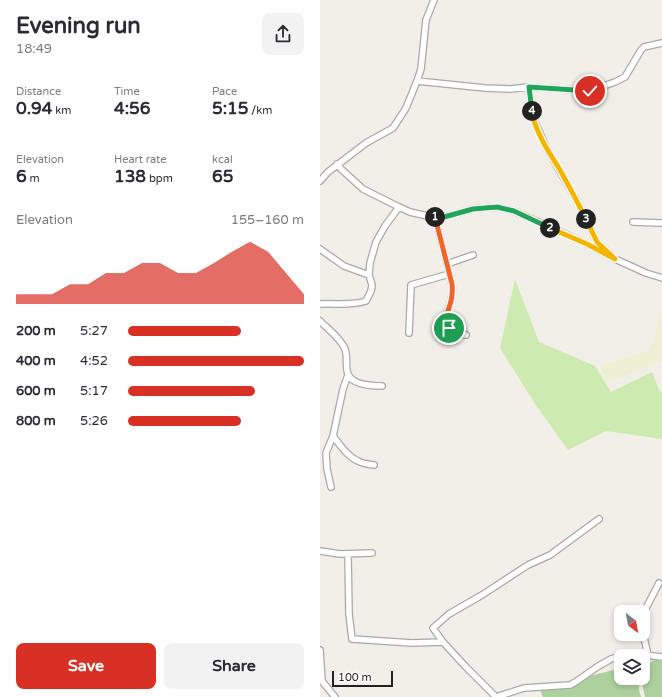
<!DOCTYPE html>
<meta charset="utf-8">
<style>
:root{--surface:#fff;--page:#f2f2f3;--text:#2b2b33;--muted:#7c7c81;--accent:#d93025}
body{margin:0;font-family:"Varela Round",sans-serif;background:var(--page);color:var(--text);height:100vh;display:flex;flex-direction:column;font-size:15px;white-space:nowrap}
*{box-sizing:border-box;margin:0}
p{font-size:13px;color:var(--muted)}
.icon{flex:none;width:22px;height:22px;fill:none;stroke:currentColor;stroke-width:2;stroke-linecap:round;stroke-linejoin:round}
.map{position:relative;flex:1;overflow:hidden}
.panel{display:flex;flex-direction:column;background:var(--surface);width:320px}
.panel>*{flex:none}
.needle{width:26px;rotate:148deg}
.tools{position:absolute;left:294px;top:605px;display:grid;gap:8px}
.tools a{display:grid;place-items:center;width:36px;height:36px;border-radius:8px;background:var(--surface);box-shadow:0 2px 6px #0003;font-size:20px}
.scale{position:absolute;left:12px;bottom:10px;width:61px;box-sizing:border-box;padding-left:4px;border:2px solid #222;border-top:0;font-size:11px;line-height:14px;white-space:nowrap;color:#222;-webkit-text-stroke:3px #fff;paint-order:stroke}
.pin{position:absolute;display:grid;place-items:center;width:34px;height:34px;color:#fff;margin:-17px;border:2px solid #fff;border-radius:50%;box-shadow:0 1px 4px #0007}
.km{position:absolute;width:20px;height:20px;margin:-10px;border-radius:50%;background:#222;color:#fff;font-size:11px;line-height:20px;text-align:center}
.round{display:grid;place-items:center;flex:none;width:42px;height:42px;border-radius:8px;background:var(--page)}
.head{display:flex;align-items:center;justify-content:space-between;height:68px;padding:0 16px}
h1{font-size:22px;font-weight:700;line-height:30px}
.metrics{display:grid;grid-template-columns:repeat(3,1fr);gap:6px;height:68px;padding:4px 16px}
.metrics div{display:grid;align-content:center}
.metrics b{font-size:17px;font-weight:700}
.metrics small{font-size:11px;font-weight:400}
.metrics p{font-size:11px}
.chart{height:112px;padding:8px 16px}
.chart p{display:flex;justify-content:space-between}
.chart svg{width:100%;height:72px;margin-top:4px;fill:var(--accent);opacity:.7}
.primary-button{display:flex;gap:8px;margin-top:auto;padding:8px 16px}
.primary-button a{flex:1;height:46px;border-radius:8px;background:var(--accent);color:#fff;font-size:16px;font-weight:700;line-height:46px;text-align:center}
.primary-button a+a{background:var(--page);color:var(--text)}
ul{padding:0 16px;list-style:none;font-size:13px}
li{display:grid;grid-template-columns:64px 48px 1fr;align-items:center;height:30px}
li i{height:10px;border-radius:5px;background:var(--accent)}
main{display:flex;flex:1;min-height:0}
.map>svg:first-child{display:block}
.farmland{fill:#eef0d5}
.grass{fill:#cdebb0}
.forest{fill:#add19e}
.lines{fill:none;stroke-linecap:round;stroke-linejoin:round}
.minor-casing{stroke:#a9a9a9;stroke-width:8}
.minor{stroke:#fff;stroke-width:5.5}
.split-1-casing{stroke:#fff;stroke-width:8}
.split-2-casing{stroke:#fff;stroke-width:8}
.split-3-casing{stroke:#fff;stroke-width:8}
.split-4-casing{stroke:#fff;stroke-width:8}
.split-5-casing{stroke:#fff;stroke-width:8}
.split-1{stroke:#f0652b;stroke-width:5}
.split-2{stroke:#22a559;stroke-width:5}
.split-3{stroke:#f5b400;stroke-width:5}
.split-4{stroke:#f5b400;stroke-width:5}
.split-5{stroke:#22a559;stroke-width:5}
</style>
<main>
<section class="panel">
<div class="head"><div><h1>Evening run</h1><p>18:49</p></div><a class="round"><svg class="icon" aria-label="share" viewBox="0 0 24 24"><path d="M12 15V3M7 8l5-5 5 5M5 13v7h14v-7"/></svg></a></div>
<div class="metrics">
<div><p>Distance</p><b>0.94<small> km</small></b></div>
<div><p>Time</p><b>4:56</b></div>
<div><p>Pace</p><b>5:15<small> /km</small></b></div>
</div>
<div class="metrics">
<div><p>Elevation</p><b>6<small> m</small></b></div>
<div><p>Heart rate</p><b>138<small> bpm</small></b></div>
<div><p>kcal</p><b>65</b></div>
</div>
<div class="chart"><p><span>Elevation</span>155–160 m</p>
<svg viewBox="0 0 160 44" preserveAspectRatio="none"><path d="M0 44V38L10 38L20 38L30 32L40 32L50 25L60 25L70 19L80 19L90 25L100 25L110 19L120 12L130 6L140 12L150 25L160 38V44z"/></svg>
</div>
<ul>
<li><b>200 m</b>5:27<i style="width:64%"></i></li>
<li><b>400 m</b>4:52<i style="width:100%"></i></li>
<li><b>600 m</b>5:17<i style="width:72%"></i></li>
<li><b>800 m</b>5:26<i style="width:64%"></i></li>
</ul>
<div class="primary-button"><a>Save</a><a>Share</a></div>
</section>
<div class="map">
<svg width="342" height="697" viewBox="0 0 342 697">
<rect width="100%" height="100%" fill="#f2efe9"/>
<!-- farmland -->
<path class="farmland" d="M 342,317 L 342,361 L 287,383 L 280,366 L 330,350 L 340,318 Z"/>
<!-- grass -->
<path class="grass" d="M 195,279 L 219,342 L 275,366 L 291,392 L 332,372 L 340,392 L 342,391 L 342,439 L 286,431 L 248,450 L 215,404 L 180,348 Z"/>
<!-- forest -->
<path class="forest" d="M 337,659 L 342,660 L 342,697 L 325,697 L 321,678 L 323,678 L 323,666 Z
M 301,668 L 301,678 L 318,678 L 319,690 L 321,697 L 223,697 L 220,689 Z"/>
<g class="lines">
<defs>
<path id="minor" d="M 97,81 L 165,88 L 190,89 L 209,87 L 270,91 L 295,82 L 305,77 L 321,50 L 324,47 L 342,43
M 209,87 L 213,118 L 227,149 L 256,199 L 277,242 L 290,254
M 17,164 L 21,169 L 43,189 L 79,207 L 90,212 L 112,217 L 124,217 L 153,209 L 177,207 L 194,211 L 267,244 L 295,259 L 326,273 L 342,278
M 0,181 L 8,172 L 46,143 L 73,128 L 86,108 L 97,81 L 101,69 L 106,20 L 114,0
M 115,217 L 132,284 C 134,302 126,310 122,327 L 122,328 L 132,328 L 135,327 L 136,328 L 138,333 L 146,335
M 313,222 L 342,223
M 0,249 L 24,266 L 49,275
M 127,264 L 153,255
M 0,304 C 16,303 31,306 46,301 L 51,291 L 52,285 L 49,275 L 50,263 L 56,242 L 65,226 L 79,207
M 0,321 C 8,329 21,339 25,349 C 28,357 25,367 28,374 C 32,385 53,386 62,386
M 89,333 L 91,285 L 129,274
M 13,436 C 20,445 28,457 38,461 C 43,464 48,464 54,465
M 11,487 L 7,469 L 6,453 L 13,436 L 23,389 L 28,375
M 0,551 L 20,554 L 52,553
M 28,554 L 29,614 L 32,639 L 92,643 L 123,642 L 113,628 L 129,614 L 162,595 L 208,565 L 230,555 L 279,519
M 323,617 L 325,610 L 339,583
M 323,634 L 325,642 L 328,655
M 123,642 L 145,666 L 176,697
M 0,650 L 2,681 L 15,697
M 301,656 L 309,653 L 342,657
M 176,697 L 204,688 L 250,685 L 257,681 L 277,667 L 291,659 L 301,656"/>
</defs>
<!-- minor casing -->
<use href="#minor" class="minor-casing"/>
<!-- minor -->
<use href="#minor" class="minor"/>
</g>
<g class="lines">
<defs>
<path id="split-1" d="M 115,217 L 132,284 C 134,301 127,311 122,327 L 122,328 L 129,328"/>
<path id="split-2" d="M 115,217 L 124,217 L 153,209 L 177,207 L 194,211 L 230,228"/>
<path id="split-3" d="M 230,228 L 267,244 L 295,259 L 277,242 L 266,219"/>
<path id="split-4" d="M 212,111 C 214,130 230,154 240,170 C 249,186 258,203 266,219"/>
<path id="split-5" d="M 212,111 L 209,87 L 270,91"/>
</defs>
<!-- split-1 casing -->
<use href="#split-1" class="split-1-casing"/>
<!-- split-2 casing -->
<use href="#split-2" class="split-2-casing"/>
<!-- split-3 casing -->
<use href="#split-3" class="split-3-casing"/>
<!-- split-4 casing -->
<use href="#split-4" class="split-4-casing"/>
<!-- split-5 casing -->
<use href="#split-5" class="split-5-casing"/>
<!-- split-1 -->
<use href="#split-1" class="split-1"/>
<!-- split-2 -->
<use href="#split-2" class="split-2"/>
<!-- split-3 -->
<use href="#split-3" class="split-3"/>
<!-- split-4 -->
<use href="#split-4" class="split-4"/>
<!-- split-5 -->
<use href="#split-5" class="split-5"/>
</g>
</svg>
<div class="tools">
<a><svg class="needle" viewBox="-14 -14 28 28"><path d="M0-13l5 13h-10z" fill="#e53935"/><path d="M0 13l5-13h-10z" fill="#7c7c81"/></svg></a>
<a><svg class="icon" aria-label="layers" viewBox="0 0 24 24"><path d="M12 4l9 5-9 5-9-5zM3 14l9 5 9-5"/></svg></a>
</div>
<div class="scale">100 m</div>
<div class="pin" style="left:129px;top:328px;background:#1e9e55"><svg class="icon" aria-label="arrive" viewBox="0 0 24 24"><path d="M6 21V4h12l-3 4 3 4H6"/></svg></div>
<div class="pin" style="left:270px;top:91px;background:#d93025"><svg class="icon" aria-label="check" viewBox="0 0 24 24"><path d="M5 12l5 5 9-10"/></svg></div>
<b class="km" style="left:115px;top:217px">1</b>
<b class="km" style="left:230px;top:228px">2</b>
<b class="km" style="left:266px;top:219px">3</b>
<b class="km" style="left:212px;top:111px">4</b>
</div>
</main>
